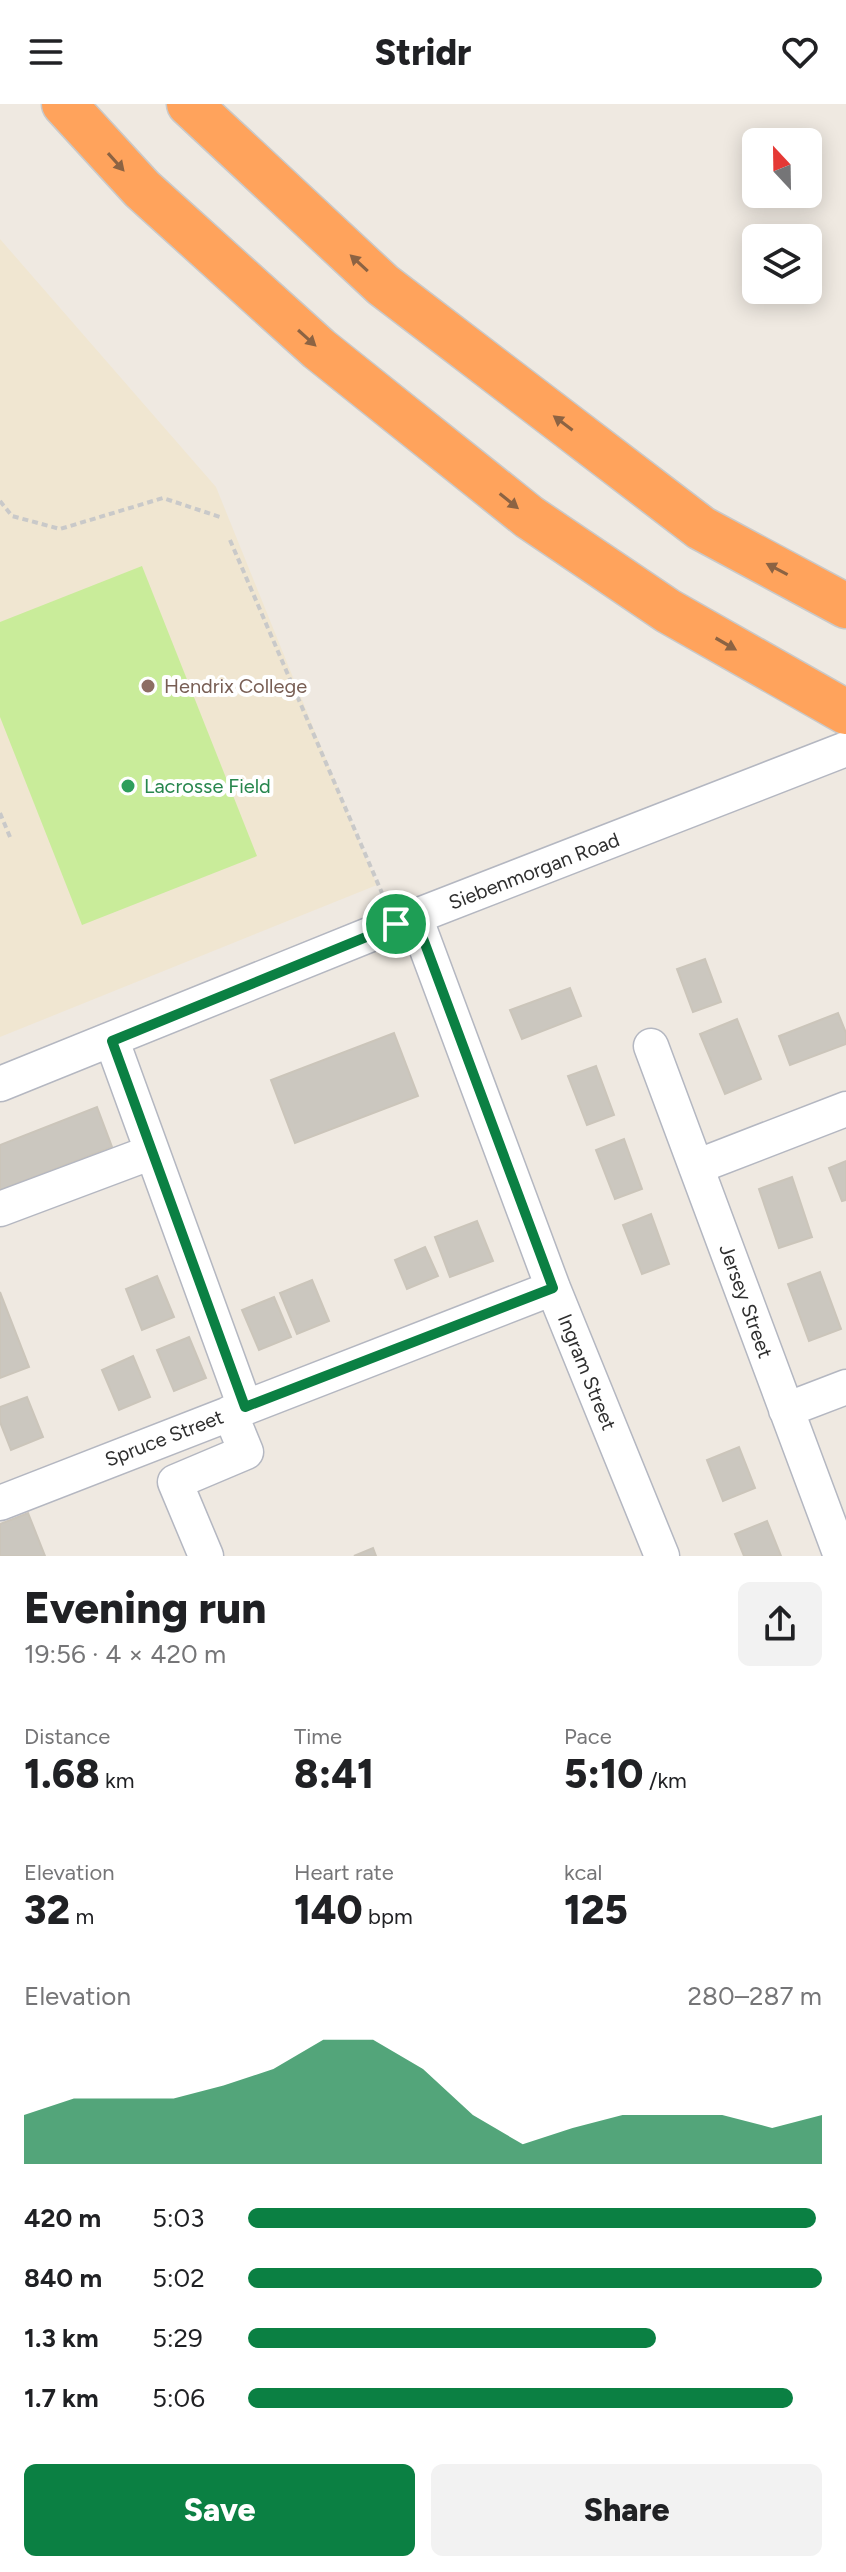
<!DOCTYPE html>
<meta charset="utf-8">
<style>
:root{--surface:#fff;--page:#f2f2f2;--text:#202124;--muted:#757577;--accent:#0b8043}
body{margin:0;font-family:Figtree,sans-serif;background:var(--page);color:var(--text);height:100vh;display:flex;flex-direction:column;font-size:30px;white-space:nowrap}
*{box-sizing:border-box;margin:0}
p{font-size:26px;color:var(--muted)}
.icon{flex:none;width:44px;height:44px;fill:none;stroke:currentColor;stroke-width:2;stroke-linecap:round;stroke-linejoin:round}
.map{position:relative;height:1452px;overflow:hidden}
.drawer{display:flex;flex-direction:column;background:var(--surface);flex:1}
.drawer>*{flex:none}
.needle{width:52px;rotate:338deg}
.fabs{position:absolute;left:742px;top:24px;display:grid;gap:16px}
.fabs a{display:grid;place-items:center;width:80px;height:80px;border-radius:12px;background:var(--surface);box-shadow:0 4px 20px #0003;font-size:40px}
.pin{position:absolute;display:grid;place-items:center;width:68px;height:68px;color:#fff;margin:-34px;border:4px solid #fff;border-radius:50%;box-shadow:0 2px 8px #0007}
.round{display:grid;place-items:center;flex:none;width:84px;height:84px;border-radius:12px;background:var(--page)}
.headline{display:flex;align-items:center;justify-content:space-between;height:136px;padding:0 24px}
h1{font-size:44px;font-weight:800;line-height:60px}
.metrics{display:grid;grid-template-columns:repeat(3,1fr);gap:12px;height:136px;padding:8px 24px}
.metrics div{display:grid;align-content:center}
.metrics b{font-size:40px;font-weight:800}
.metrics small{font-size:22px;font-weight:400}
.metrics p{font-size:22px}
.chart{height:224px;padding:16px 24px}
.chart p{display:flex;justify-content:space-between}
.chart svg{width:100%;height:144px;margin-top:8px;fill:var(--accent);opacity:.7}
.cta{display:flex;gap:16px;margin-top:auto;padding:16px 24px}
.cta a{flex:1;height:92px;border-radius:12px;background:var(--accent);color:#fff;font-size:32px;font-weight:800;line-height:92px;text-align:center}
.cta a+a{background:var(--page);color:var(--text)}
ul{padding:0 24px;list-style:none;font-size:26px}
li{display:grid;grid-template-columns:128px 96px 1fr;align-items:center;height:60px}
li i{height:20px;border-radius:10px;background:var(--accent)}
header{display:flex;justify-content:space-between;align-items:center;height:104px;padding:0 24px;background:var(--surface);font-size:36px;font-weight:800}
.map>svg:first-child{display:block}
.education{fill:#f0e6d1}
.pitch{fill:#c9ec9a}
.building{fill:#cbc7bf;stroke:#cbc5ba;stroke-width:2}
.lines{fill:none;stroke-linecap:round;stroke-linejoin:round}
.minor-casing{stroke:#b4b7c1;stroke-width:37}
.highway-casing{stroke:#c9c9c9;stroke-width:47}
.path{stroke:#c9c9c9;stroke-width:4;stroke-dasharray:6 4;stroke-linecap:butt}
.minor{stroke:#fff;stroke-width:34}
.highway{stroke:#ffa35c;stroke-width:44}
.oneway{fill:#8c6343}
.route-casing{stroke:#fff;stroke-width:16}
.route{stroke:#0b8043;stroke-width:10}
.education-dot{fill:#8d6e63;stroke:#fff;stroke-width:3}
.leisure-dot{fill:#2e9e5b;stroke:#fff;stroke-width:3}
.labels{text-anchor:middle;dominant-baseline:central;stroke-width:8;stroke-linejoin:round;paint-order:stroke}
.education-label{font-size:20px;fill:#785e54;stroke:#fff;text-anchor:start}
.leisure-label{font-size:20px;fill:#27864d;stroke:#fff;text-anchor:start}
.street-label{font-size:20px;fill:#2e2e2e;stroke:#fff}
</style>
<header><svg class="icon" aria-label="menu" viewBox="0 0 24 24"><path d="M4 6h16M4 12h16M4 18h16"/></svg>Stridr<svg class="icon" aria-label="heart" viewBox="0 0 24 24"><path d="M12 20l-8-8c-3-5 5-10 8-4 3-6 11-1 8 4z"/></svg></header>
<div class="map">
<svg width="846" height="1452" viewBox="0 0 846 1452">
<rect width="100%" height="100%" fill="#efe9e1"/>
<!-- education -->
<path class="education" d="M 0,135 L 216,383 L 377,781 L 0,933 Z"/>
<!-- pitch -->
<path class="pitch" d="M 142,462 L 257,752 L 82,821 L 0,613 L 0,518 Z"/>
<!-- building -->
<path class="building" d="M 705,855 L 721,898 L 693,908 L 677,865 Z
M 570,884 L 581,912 L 522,935 L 510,906 Z
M 838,909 L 846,929 L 846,940 L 790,961 L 779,932 Z
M 737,915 L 761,975 L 725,990 L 700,930 Z
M 394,929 L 418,992 L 295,1039 L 271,976 Z
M 596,962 L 614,1011 L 587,1021 L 568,972 Z
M 97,1003 L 112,1043 L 0,1086 L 0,1041 Z
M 624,1035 L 642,1085 L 615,1095 L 596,1046 Z
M 846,1057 L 846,1096 L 842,1097 L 829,1064 Z
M 792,1073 L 812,1133 L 779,1144 L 759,1085 Z
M 651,1110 L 669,1160 L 642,1170 L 623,1121 Z
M 477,1117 L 493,1157 L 450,1173 L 435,1133 Z
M 425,1143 L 438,1172 L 407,1185 L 395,1156 Z
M 820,1168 L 841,1225 L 809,1237 L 788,1180 Z
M 157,1172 L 174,1213 L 142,1226 L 126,1185 Z
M 312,1176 L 329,1217 L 297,1230 L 280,1189 Z
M 0,1188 L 29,1263 L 0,1274 Z
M 274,1193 L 291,1233 L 259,1246 L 242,1206 Z
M 189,1233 L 206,1274 L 174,1287 L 157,1246 Z
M 133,1252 L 150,1293 L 119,1306 L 102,1266 Z
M 27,1293 L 43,1333 L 11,1346 L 0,1318 L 0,1303 Z
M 739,1343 L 755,1384 L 723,1397 L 707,1356 Z
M 28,1409 L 45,1452 L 0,1452 L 0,1420 Z
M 767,1417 L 781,1452 L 744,1452 L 735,1430 Z
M 373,1444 L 376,1452 L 354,1452 Z"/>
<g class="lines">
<defs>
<path id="minor" d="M 415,813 L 553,1184 L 662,1452
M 112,937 L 245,1303
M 651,942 L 841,1452
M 0,980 L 396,820 L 846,645
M 696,1063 L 846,1005
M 0,1105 L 152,1048
M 786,1306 L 846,1283
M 0,1399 L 553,1184
M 206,1452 L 175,1378 L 246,1348 L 230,1309"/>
<path id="highway" d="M 64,0 L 142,85 L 319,245 L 529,413 L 668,507 L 846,608
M 189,0 L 383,181 L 701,424 L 846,502"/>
</defs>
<!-- minor casing -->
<use href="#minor" class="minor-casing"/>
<!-- highway casing -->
<use href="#highway" class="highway-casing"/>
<!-- path -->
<path class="path" d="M 0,397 L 12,412 L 60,425 L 163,394 L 220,413
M 230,436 L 385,796
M 0,709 L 10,733"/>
<!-- minor -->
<use href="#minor" class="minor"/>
<!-- highway -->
<use href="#highway" class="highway"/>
</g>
<!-- one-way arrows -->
<defs><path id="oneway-solid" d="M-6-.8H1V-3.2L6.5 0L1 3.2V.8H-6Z" transform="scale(2)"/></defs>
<g class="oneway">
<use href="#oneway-solid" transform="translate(116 58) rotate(48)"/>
<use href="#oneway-solid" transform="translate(359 159) rotate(-137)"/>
<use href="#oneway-solid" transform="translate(307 234) rotate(42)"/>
<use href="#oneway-solid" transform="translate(563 319) rotate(-143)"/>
<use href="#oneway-solid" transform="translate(509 397) rotate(39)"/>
<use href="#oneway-solid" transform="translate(777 465) rotate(-152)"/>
<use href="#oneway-solid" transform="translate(726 540) rotate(30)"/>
</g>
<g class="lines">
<defs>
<path id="route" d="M 415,813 L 553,1184 L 245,1303 L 112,937 Z"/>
</defs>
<!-- route casing -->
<use href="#route" class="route-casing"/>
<!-- route -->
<use href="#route" class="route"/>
</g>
<!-- markers -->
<circle class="education-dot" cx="148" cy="582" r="8"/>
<circle class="leisure-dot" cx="128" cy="682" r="8"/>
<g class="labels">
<!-- education labels -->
<g class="education-label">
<text x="164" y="582">Hendrix College</text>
</g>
<!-- leisure labels -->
<g class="leisure-label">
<text x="144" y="682">Lacrosse Field</text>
</g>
<!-- street labels -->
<g class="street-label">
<text transform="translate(534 767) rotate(-21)">Siebenmorgan Road</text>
<text transform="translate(746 1197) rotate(70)">Jersey Street</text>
<text transform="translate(587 1268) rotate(68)">Ingram Street</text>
<text transform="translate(164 1334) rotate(-21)">Spruce Street</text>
</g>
</g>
</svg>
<div class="fabs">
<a><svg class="needle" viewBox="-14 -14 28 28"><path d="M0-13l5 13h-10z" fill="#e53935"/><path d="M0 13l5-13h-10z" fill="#757577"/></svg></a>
<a><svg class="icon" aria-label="layers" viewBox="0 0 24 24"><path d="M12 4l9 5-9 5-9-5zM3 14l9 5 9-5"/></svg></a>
</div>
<div class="pin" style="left:396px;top:820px;background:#1e9e55"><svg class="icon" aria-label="arrive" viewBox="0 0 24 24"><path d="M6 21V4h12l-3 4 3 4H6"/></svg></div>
</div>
<section class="drawer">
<div class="headline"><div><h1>Evening run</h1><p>19:56 · 4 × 420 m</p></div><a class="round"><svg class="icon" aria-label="share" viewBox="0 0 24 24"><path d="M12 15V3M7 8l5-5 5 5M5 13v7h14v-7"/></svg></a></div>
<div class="metrics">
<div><p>Distance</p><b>1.68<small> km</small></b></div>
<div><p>Time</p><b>8:41</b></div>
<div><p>Pace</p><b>5:10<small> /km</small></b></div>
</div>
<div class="metrics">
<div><p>Elevation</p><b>32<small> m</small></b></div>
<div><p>Heart rate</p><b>140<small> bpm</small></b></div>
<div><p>kcal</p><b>125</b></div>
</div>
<div class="chart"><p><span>Elevation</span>280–287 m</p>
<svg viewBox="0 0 160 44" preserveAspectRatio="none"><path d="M0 44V29L10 24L20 24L30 24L40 20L50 15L60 6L70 6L80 15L90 29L100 38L110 33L120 29L130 29L140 29L150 33L160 29V44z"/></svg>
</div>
<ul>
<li><b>420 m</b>5:03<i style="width:99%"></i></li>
<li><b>840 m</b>5:02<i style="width:100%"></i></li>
<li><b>1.3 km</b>5:29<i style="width:71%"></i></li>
<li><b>1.7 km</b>5:06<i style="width:95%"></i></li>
</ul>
<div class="cta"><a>Save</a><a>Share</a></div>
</section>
